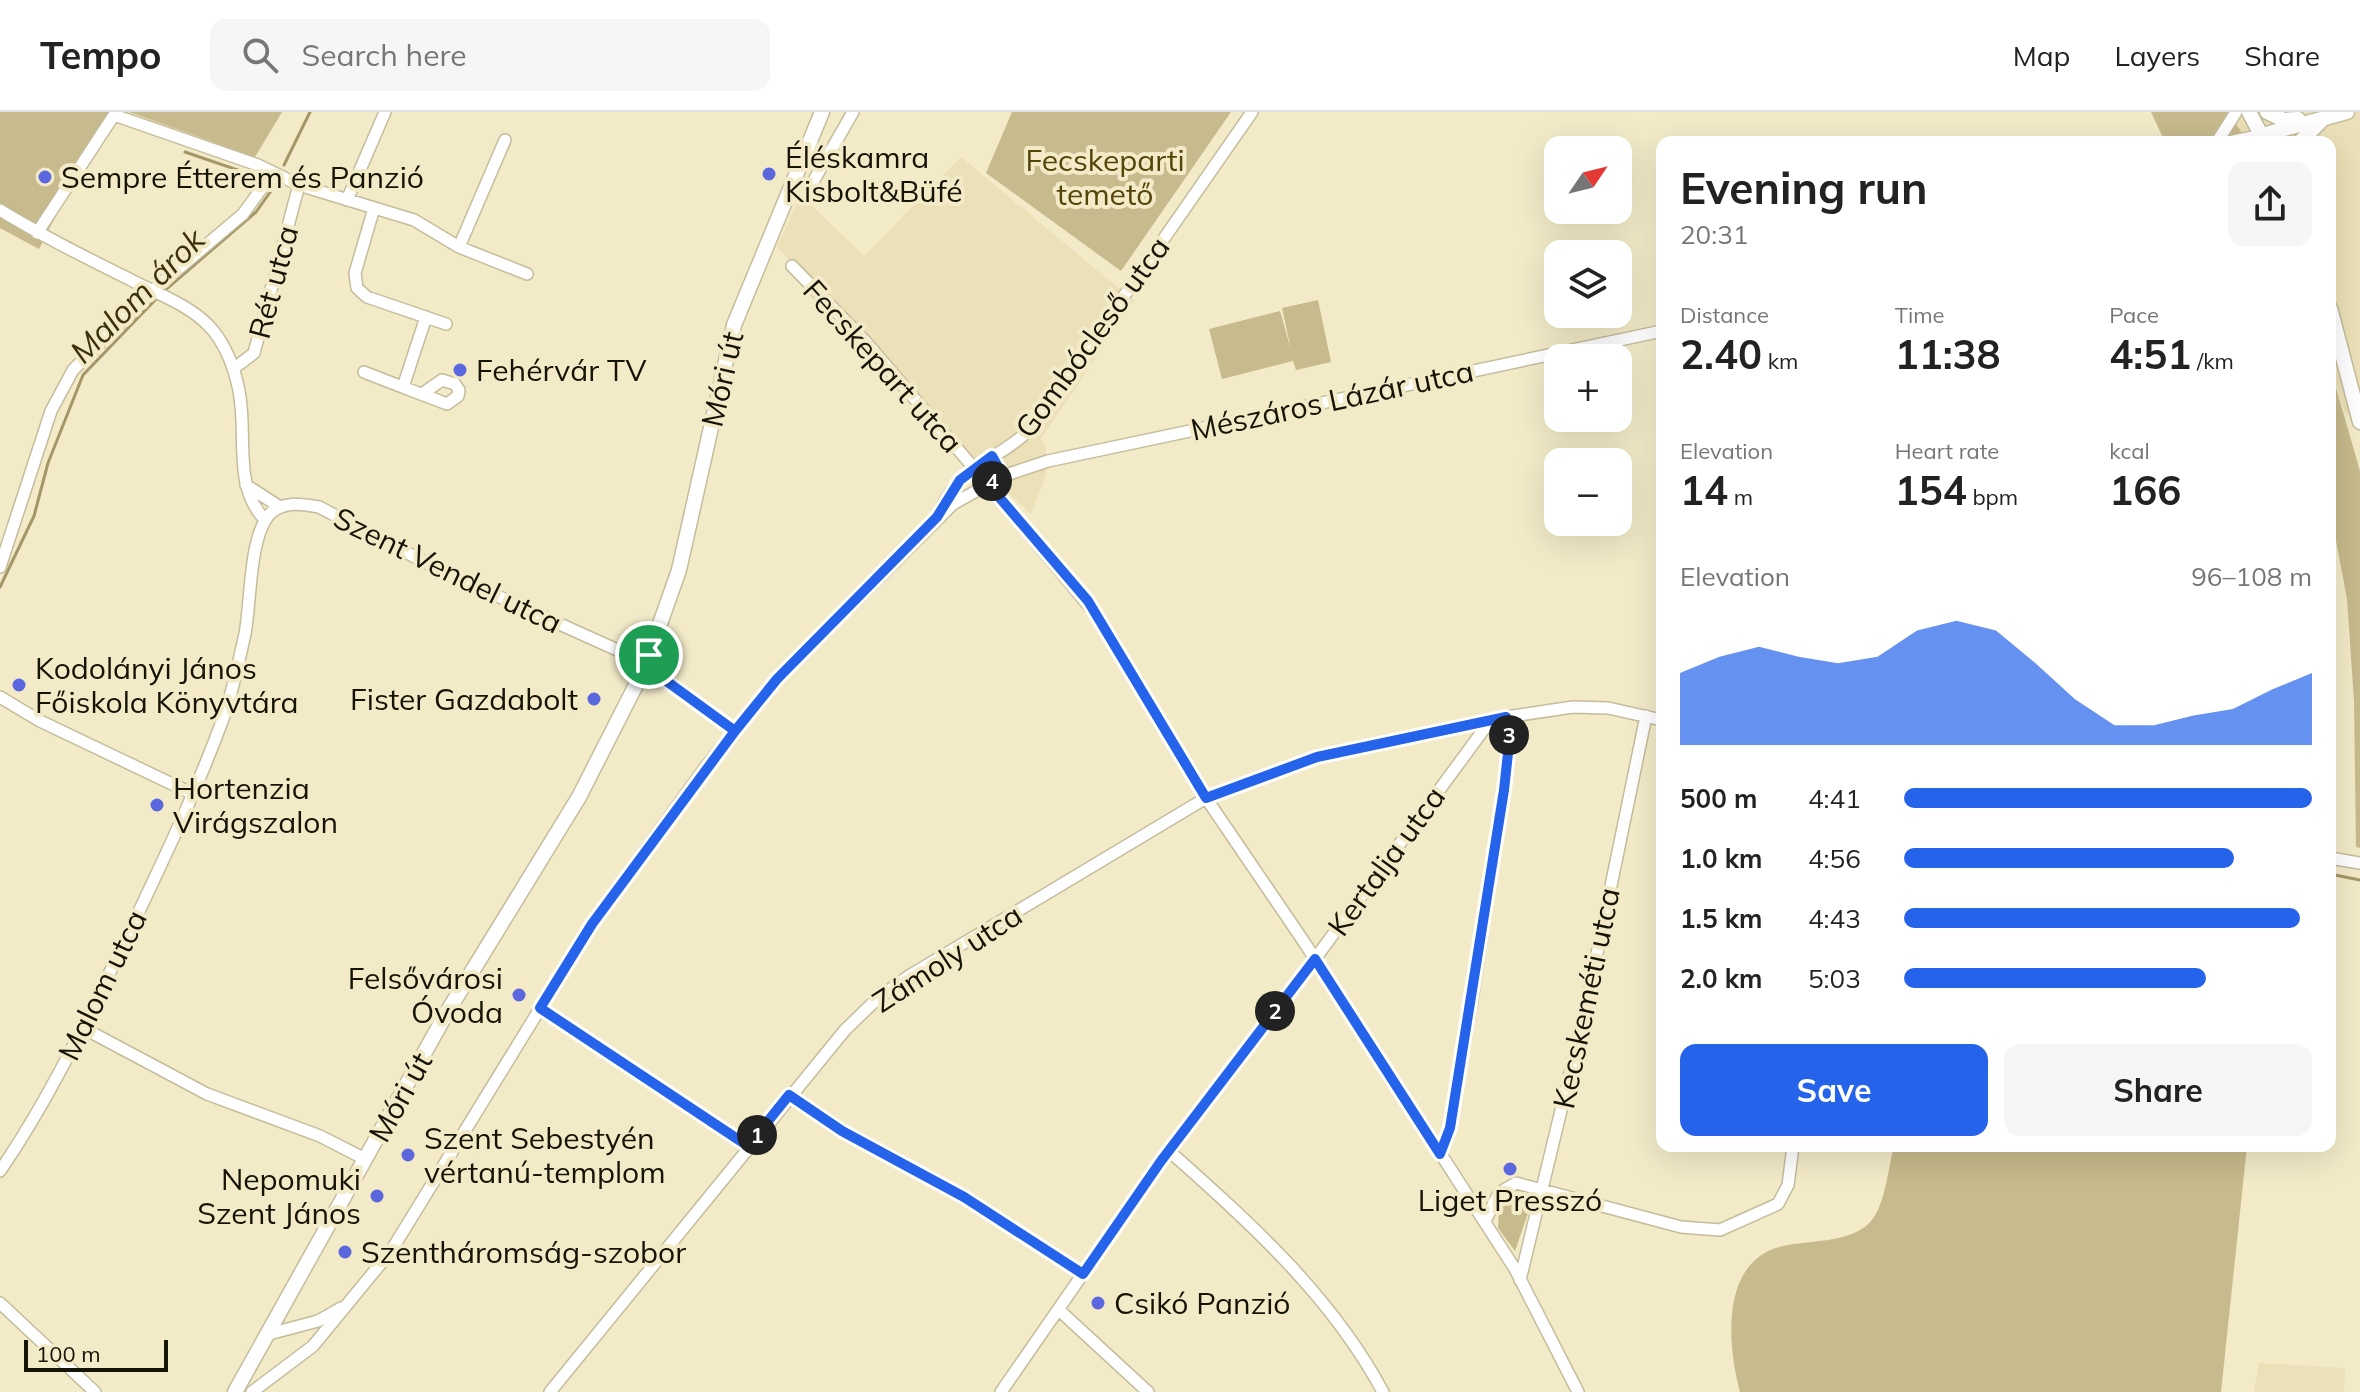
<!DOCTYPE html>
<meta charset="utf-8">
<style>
:root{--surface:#fff;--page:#f6f6f6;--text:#222;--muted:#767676;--line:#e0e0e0;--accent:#2563eb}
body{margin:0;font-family:Mulish,sans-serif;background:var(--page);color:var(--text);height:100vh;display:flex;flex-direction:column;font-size:30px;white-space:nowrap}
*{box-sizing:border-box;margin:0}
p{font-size:26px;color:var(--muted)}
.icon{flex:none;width:44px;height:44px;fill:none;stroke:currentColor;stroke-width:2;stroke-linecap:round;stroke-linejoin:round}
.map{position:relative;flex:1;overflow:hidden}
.details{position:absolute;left:1656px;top:24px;width:680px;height:1016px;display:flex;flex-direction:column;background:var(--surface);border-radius:16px;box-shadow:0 8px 32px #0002}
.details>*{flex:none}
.needle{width:52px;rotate:55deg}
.controls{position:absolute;left:1544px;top:24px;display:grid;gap:16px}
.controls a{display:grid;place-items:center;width:88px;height:88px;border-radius:16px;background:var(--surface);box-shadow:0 8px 32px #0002;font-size:40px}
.scale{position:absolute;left:24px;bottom:20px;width:144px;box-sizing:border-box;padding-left:8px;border:4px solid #161307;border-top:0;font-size:22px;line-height:28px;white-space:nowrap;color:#161307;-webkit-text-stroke:6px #f3eac8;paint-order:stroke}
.pin{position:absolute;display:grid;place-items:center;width:68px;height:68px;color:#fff;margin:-34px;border:4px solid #fff;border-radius:50%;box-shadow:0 2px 8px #0007}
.km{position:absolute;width:40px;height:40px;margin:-20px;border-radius:50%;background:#222;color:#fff;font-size:22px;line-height:40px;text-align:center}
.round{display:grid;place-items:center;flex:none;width:84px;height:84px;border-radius:16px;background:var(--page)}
.summary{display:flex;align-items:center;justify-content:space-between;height:136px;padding:0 24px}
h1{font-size:44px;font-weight:700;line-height:60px}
.metrics{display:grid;grid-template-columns:repeat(3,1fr);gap:12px;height:136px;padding:8px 24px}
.metrics div{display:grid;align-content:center}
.metrics b{font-size:40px;font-weight:700}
.metrics small{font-size:22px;font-weight:400}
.metrics p{font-size:22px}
.chart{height:224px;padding:16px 24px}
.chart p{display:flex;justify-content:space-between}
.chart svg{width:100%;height:144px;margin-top:8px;fill:var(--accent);opacity:.7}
.primary-button{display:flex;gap:16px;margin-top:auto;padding:16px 24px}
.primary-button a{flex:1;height:92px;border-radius:16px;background:var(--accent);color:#fff;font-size:32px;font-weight:700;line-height:92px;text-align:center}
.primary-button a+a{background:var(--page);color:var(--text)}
ul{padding:0 24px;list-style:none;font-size:26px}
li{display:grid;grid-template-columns:128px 96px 1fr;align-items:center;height:60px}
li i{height:20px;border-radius:10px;background:var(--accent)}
header{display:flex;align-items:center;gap:48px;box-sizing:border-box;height:112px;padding:0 40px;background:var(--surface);border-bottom:2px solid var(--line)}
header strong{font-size:38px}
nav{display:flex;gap:44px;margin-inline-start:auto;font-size:28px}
.search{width:560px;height:72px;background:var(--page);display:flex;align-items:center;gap:20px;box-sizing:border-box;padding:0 28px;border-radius:16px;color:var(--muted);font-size:30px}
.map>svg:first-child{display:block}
.built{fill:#ebe0b7}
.green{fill:#c7ba8c}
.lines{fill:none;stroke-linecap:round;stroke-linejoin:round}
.stream{stroke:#a39768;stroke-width:3}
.minor-casing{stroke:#c5bc9c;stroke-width:14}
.major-casing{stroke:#c5bc9c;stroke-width:17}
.minor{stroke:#fff;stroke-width:11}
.major{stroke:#fff;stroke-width:14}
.route-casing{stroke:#fff;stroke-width:16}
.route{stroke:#2563eb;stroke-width:10}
.poi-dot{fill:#5b67de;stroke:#f3eac8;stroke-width:3}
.labels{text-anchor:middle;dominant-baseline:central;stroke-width:8;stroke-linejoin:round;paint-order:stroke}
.poi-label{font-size:30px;fill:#161307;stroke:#f3eac8;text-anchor:start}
.park-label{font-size:30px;fill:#534508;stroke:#f3eac8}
.street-label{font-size:30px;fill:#161307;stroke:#f3eac8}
.water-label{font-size:32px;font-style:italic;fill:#3c3209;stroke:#f3eac8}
</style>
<header>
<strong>Tempo</strong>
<div class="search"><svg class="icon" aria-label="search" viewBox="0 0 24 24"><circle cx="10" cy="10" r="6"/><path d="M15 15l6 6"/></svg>Search here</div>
<nav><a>Map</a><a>Layers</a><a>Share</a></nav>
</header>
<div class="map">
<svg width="2360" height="1280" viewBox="0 0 2360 1280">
<rect width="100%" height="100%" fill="#f3eac8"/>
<!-- built -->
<path class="built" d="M 2228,0 L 2360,0 L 2360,299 L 2346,303 L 2330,255 L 2330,30 L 2248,30 Z
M 961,45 L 1134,189 L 1041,327 L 1046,335 L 1046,363 L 1031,402 L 972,347 L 777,135 L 801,83 L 864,144 Z
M 2259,1251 L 2345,1256 L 2344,1280 L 2254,1280 Z"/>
<!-- green -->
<path class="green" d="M 0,0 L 109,0 L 39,137 L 0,116 Z
M 129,0 L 282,0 L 255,45 Z
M 1012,0 L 1231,0 L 1121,159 L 986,61 Z
M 2151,0 L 2228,0 L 2248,30 L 2165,30 Z
M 1318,188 L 1331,250 L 1296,258 L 1293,249 L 1222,267 L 1209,217 L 1280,199 L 1291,238 L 1282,196 Z
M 2330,255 L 2360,359 L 2360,736 L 2356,735 L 2354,589 L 2347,487 L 2330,397 Z
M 1894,1034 L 2247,1034 L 2221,1280 L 1740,1280 C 1727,1231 1720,1148 1783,1134 C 1810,1128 1844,1131 1866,1114 C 1885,1100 1888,1056 1894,1034 Z
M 1520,1083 L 1531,1092 L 1515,1139 L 1498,1116 L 1499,1098 L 1506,1088 Z"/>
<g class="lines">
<!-- stream -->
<path class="stream" d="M 185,40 L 264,67
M 284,53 L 310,0
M 164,179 L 256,100 L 276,72
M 0,475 L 34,404 L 48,351 L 83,263 L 158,185
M 2330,762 L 2360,768"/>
<defs>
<path id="minor" d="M 2217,30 L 2236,0
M 2229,30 L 2262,23
M 810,75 L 853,0
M 347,88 L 385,0
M 374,96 L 355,161 L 357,176 L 367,185 L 446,212
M 0,98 C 44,125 89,147 135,170 C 160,183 189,193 209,214 C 224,230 233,252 238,274 C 249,319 231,372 265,408
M 37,121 L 114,3 L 258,53 L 299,73 L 414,108 L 459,135 L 527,162
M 459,135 L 505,28
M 792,154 L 865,229 L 973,355
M 233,257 L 254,241 L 299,73
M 364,260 C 391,271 419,281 447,292 L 458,284 L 459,278 L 455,272 L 442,268 L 422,282
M 403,275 L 426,205
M 987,371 L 1099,506 L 1206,686 L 1304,830 L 1515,1157 L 1578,1280
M 246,373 L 280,395
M 940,398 C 965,347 1004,349 1037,309 L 1252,0
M 0,455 L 51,299 L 73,258 L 152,179 L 243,102 L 272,62
M 654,560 L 735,619
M 0,585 L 40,609 L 191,681
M 2330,746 L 2360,751
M 540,896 L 748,1034
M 83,916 L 207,982 L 320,1024 L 365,1047
M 789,983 L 842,1019 L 964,1085 L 1083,1162
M 1168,1038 C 1249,1110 1331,1183 1383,1280
M 1440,1042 L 1450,1016 L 1473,881 L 1504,678 L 1509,632 L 1506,605
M 0,1059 C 49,988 86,909 124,831 C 159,757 196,681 224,604 C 233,578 239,548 245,522 C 251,490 249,429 268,404 C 281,388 302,392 319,395 L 442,459 L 633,545
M 1485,1109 L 1499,1081 L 1516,1071 L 1681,1115 L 1720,1118 L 1778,1092 L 1788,1073 L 1793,1034
M 1520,1168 L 1586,895 L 1646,604
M 0,1191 L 95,1280
M 1059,1198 L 1148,1280
M 269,1222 L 318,1209 L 341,1196
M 252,1280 L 313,1234 L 391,1139 L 592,812 L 704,657 L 777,567 L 953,392 L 1003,364 L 1048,349 L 1662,219
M 550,1280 L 845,918 L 877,887 L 909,864 L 1206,686 L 1317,645 L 1506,605 L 1573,595 L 1608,596 L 1662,608
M 1001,1280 L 1161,1049 L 1315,847 L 1490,609"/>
<path id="major" d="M 2249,0 L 2265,30
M 2267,0 L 2284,8 L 2298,7
M 2262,23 L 2347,0
M 2300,30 L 2322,8
M 2330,196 L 2360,310
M 649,543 L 679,458 L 734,213 L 822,0
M 639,567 L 630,554 L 633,545 L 649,543
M 639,567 L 647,566 L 654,560 L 655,552 L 649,543
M 235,1280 L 446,902 L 579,685 L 639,567"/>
</defs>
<!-- minor casing -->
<use href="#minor" class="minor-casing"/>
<!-- major casing -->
<use href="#major" class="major-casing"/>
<!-- minor -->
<use href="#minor" class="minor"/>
<!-- major -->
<use href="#major" class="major"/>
</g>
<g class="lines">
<defs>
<path id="route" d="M 649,543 L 655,552 L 654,560 L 735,619 L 592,812 L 540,896 L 748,1034 L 789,983 L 842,1019 L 964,1085 L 1083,1162 L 1161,1049 L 1315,847 L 1440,1042 L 1450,1016 L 1504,678 L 1509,632 L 1506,605 L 1317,645 L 1206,686 L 1088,489 L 987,371 L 1003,364 L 992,344 L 960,368 L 937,405 L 777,567 L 735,619 L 654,560 L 639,567 L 632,561 L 633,545 L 649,543"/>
</defs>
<!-- route casing -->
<use href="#route" class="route-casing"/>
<!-- route -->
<use href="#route" class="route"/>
</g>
<!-- markers -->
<g class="poi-dot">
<circle cx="769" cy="62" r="8"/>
<circle cx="45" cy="65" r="8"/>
<circle cx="460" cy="258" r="8"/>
<circle cx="19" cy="573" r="8"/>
<circle cx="594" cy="587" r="8"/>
<circle cx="157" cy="693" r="8"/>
<circle cx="519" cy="883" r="8"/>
<circle cx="408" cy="1043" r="8"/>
<circle cx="1510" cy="1057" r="8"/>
<circle cx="377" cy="1084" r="8"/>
<circle cx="345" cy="1140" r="8"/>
<circle cx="1098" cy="1191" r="8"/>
</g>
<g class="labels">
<!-- poi labels -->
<g class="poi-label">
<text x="785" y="45">Éléskamra<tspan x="785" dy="34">Kisbolt&amp;Büfé</tspan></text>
<text x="61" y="65">Sempre Étterem és Panzió</text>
<text x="476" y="258">Fehérvár TV</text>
<text x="35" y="556">Kodolányi János<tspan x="35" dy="34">Főiskola Könyvtára</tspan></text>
<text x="578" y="587" text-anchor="end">Fister Gazdabolt</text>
<text x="173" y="676">Hortenzia<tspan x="173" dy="34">Virágszalon</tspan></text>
<text x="503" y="866" text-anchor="end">Felsővárosi<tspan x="503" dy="34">Óvoda</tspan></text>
<text x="424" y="1026">Szent Sebestyén<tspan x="424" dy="34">vértanú-templom</tspan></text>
<text x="361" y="1067" text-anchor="end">Nepomuki<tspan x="361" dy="34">Szent János</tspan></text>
<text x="1510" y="1088" text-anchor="middle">Liget Presszó</text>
<text x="361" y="1140">Szentháromság-szobor</text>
<text x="1114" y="1191">Csikó Panzió</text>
</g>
<!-- park labels -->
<g class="park-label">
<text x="1105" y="48">Fecskeparti<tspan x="1105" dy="34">temető</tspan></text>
</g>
<!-- street labels -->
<g class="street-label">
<text transform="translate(273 170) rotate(-75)">Rét utca</text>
<text transform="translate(1092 225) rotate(-54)">Gombócleső utca</text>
<text transform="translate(883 254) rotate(48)">Fecskepart utca</text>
<text transform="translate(722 267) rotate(-77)">Móri út</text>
<text transform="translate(1332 288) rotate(-12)">Mészáros Lázár utca</text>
<text transform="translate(448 458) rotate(26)">Szent Vendel utca</text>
<text transform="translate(1386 749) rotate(-54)">Kertalja utca</text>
<text transform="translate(947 846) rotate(-33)">Zámoly utca</text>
<text transform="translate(102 873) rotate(-64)">Malom utca</text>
<text transform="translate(1586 886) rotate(-78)">Kecskeméti utca</text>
<text transform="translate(400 985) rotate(-61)">Móri út</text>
</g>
<!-- water labels -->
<g class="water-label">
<text transform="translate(137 183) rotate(-45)">Malom árok</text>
</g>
</g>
</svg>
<div class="controls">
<a><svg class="needle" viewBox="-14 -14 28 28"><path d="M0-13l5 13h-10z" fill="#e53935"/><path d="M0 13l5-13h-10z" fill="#767676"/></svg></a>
<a><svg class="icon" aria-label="layers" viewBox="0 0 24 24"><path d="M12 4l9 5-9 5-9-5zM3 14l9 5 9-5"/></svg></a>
<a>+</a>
<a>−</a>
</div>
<div class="scale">100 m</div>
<div class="pin" style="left:649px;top:543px;background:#1e9e55"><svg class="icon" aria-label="arrive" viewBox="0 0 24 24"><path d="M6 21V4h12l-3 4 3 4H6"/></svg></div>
<b class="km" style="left:757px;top:1023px">1</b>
<b class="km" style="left:1275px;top:899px">2</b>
<b class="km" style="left:1509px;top:623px">3</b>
<b class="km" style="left:992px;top:369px">4</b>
<section class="details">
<div class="summary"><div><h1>Evening run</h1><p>20:31</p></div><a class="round"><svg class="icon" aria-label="share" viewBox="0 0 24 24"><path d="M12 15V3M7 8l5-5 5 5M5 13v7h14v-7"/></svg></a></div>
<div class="metrics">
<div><p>Distance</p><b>2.40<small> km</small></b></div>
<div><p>Time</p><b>11:38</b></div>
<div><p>Pace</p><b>4:51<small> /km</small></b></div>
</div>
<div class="metrics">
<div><p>Elevation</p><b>14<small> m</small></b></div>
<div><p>Heart rate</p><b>154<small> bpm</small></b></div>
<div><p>kcal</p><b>166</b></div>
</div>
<div class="chart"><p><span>Elevation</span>96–108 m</p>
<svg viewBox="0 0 160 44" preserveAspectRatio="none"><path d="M0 44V22L10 17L20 14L30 17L40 19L50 17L60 9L70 6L80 9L90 19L100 30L110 38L120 38L130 35L140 33L150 27L160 22V44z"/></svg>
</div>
<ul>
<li><b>500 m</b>4:41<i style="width:100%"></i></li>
<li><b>1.0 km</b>4:56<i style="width:81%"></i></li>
<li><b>1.5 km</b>4:43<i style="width:97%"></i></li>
<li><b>2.0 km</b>5:03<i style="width:74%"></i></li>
</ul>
<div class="primary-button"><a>Save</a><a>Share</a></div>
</section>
</div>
